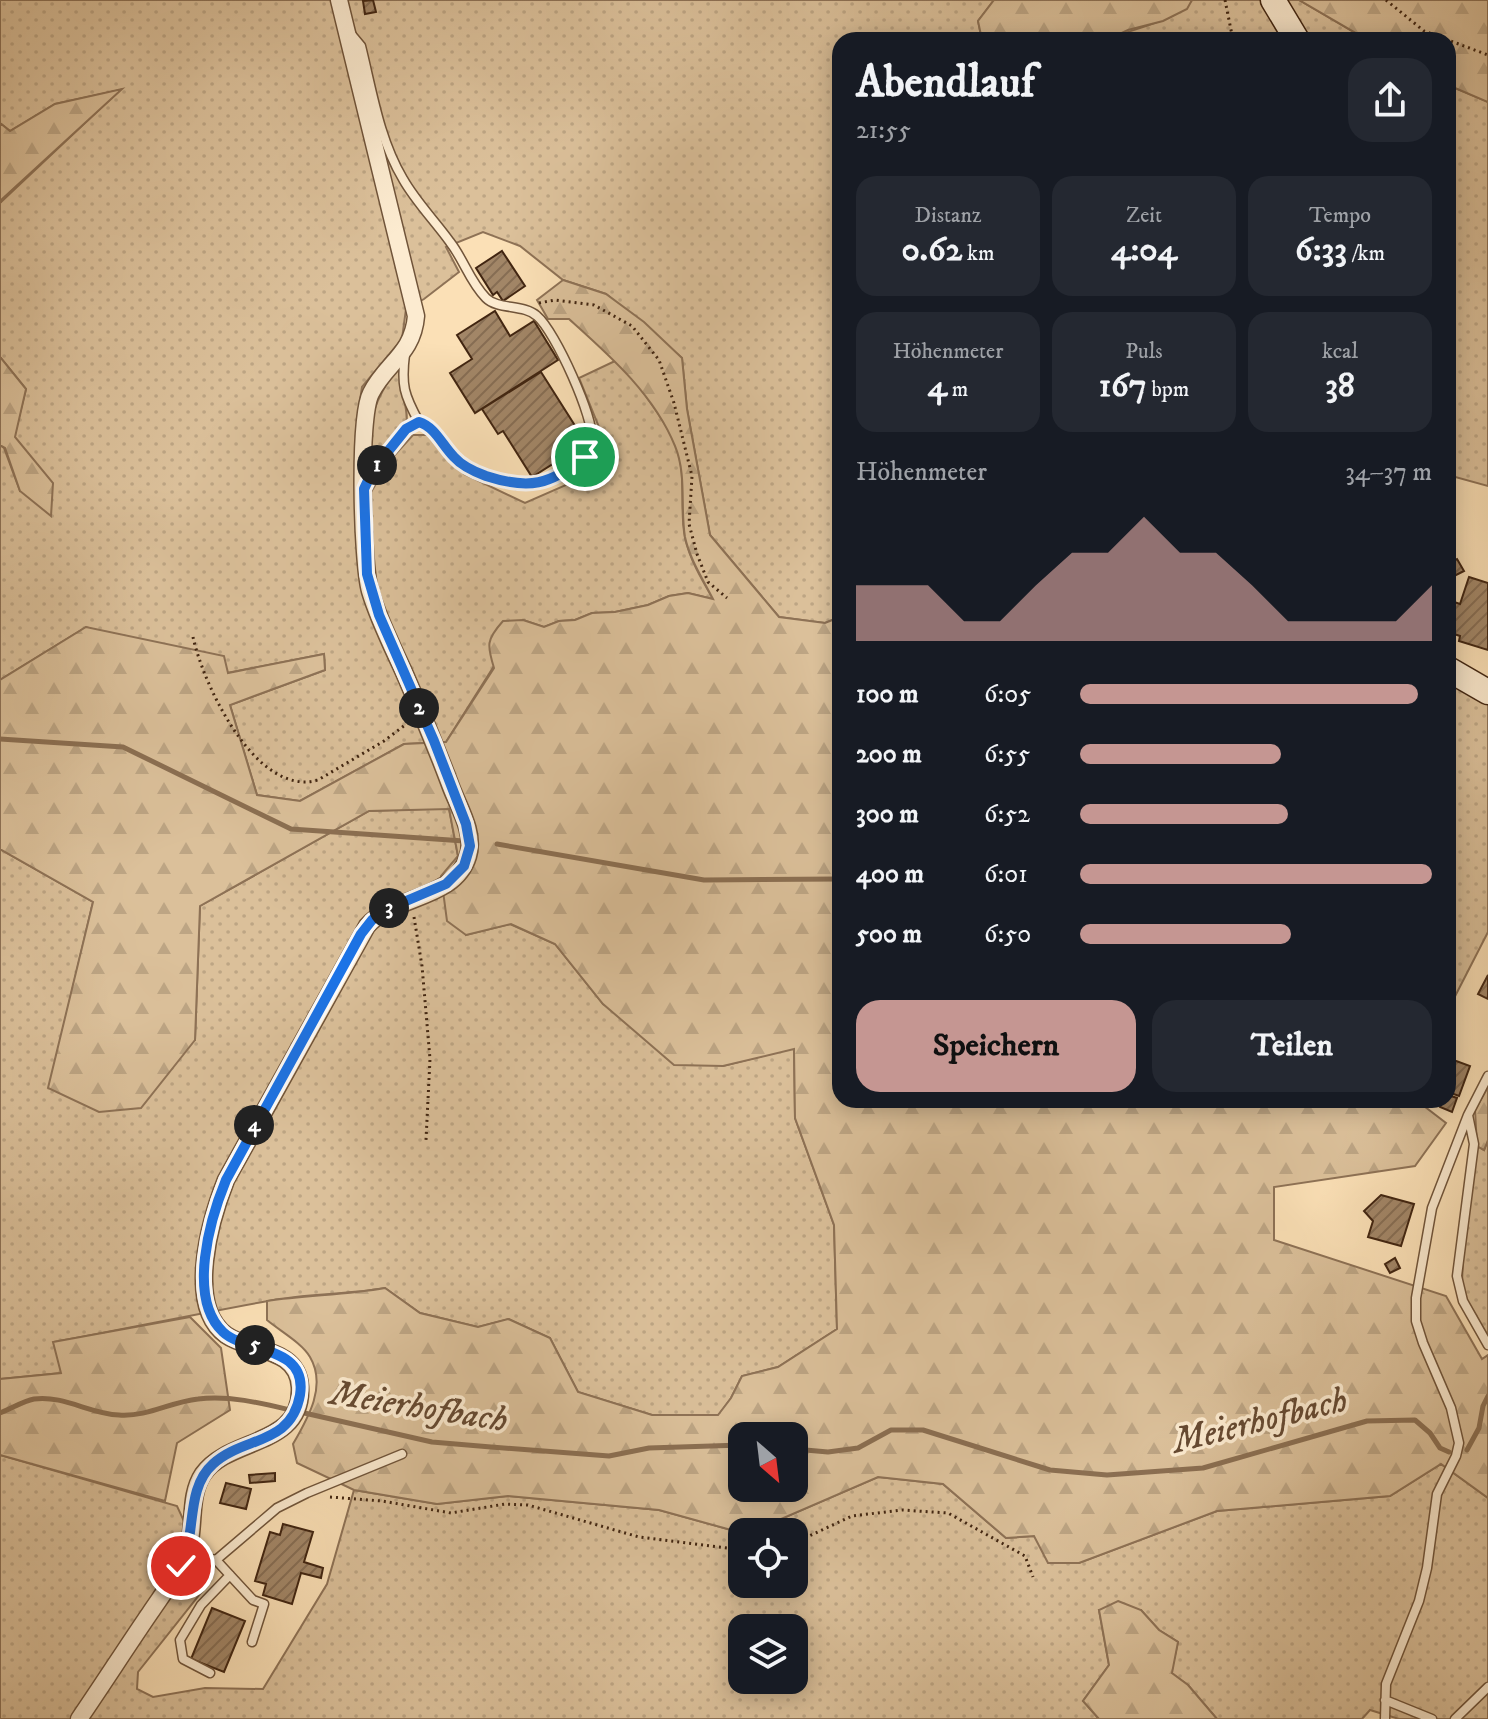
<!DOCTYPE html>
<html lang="de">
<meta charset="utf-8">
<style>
:root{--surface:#171b24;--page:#242831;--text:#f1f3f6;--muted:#9ea1a6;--accent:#c59692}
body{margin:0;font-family:"IM FELL DW Pica",serif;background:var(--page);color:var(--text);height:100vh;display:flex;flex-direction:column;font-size:30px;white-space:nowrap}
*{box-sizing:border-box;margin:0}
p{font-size:26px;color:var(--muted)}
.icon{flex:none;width:44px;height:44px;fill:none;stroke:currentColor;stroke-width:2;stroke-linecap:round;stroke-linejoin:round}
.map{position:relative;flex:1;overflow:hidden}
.panel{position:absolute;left:832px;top:32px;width:624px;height:1076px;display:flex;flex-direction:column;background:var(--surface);border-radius:24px;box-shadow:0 4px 20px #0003}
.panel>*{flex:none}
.needle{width:52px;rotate:152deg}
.controls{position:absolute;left:728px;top:1422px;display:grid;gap:16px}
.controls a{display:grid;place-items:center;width:80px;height:80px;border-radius:16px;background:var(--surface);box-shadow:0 4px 20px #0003;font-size:40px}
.pin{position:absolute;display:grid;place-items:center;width:68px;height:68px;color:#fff;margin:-34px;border:4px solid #fff;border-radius:50%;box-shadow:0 2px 8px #0007}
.km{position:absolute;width:40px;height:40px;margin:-20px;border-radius:50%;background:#222;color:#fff;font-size:22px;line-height:40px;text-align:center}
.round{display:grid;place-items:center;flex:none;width:84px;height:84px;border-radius:24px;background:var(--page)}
.summary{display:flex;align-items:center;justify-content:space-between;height:136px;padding:0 24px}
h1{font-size:44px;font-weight:700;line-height:60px}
.metrics{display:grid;grid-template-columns:repeat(3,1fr);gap:12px;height:136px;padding:8px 24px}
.metrics div{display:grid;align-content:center;border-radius:20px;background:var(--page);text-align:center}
.metrics b{font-size:34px;font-weight:700}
.metrics small{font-size:22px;font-weight:400}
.metrics p{font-size:22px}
.chart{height:224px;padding:16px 24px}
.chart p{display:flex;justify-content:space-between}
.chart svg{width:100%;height:144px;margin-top:8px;fill:var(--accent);opacity:.7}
.button{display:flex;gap:16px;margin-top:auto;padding:16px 24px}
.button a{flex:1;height:92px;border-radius:24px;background:var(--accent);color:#111;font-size:32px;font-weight:700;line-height:92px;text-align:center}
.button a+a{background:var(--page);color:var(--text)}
ul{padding:0 24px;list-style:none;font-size:26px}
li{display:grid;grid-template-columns:128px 96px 1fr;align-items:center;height:60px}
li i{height:20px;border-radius:10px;background:var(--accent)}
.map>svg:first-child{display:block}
.grass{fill:url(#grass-dots);stroke:#8e7256;stroke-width:2;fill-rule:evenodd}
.forest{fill:url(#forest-firs);stroke:#8e7256;stroke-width:2;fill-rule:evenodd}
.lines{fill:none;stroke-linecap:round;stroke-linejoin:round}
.stream{stroke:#8b6f52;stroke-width:5}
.building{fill:url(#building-hatch);stroke:#412511;stroke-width:2}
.service-casing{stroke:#70543a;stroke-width:11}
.minor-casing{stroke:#70543a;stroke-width:19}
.secondary-casing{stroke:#412511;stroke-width:27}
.path{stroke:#412511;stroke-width:3;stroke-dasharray:2 4;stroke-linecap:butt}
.service{stroke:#fcebd0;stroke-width:8}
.minor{stroke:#fcebd0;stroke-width:16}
.secondary{stroke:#fcebd0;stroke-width:24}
.route-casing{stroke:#fff;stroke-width:16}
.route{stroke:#1a73e8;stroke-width:10}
.labels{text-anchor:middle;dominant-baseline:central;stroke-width:7;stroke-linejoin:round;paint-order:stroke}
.water-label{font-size:36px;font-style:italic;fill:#664a32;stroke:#fcebd0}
</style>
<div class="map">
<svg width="1488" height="1719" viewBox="0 0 1488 1719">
<defs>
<pattern id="grass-dots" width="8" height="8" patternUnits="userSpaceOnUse" patternTransform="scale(2)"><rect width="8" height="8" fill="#dbc09a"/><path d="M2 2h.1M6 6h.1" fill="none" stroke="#bda584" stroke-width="1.8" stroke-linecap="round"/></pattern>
<pattern id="forest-firs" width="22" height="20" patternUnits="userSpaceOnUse" patternTransform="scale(2)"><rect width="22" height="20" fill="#dbc09a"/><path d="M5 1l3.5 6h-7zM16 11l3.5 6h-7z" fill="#bda584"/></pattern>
<pattern id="building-hatch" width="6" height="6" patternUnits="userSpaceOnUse" patternTransform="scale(2)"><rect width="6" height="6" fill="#a28667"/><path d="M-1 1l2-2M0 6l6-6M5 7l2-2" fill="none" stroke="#866d53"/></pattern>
</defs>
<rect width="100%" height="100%" fill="#fbe0b6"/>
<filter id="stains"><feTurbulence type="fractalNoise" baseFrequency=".0025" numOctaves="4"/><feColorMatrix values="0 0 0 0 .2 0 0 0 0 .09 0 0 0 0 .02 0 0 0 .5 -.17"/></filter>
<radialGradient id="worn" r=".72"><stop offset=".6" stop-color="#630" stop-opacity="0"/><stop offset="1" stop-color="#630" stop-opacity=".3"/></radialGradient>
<!-- grass -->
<path class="grass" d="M 0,0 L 994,0 L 978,21 L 982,40 L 840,40 L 840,617 L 825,623 L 779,617 L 710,535 L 687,409 L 682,358 L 606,294 L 563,280 L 520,246 L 483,232 L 446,247 L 459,272 L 424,299 L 406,309 L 402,339 L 362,387 L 357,421 L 357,493 L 371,492 L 391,459 L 413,435 L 428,435 L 464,474 L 525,503 L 589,475 L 605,458 L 601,432 L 579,378 L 615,361 C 634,377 667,423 676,446 C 687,476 679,507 685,538 C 690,560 702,580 713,599 L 688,593 L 669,596 L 648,605 L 615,612 L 592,613 L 575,620 L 559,621 L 544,627 L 523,620 L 446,742 L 404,744 L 300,801 L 257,795 L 230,705 L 325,670 L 324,654 L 227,673 L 86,627 L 0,680 L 0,445 L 4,448 L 20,491 L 52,483 L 14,437 L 26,389 L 0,357 L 0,203 L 120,90 L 55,104 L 10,131 L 0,123 Z
M 1192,0 L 1264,0 L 1288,40 L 1107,40 C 1131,28 1178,22 1192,0 Z
M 1289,0 L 1299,0 L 1367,40 L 1306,40 L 1285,5 Z
M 1448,85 L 1488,102 L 1488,486 L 1448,475 Z
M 397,369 L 401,371 C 398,391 410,408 406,425 L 371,463 L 368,460 C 371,418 371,404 397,369 Z
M 1448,680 L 1488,702 L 1488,932 L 1448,1010 Z
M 449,808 L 458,856 L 466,935 L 510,924 L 555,944 L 603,1004 L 723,1066 L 794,1048 L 795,1118 L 834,1225 L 837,1329 L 778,1367 L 742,1376 L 731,1398 L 718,1416 L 652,1415 L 578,1392 L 550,1338 L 509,1319 L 478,1327 L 420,1313 L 385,1288 C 346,1295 307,1293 268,1301 C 196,1314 125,1329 54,1342 L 62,1373 L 0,1379 L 0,849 L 93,902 L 49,1088 L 195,1040 L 200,906 L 369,811 Z
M 1488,1140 L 1488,1338 L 1469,1307 L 1462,1283 L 1464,1234 L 1477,1146 L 1484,1150 Z
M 0,1455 L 177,1506 L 211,1580 L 138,1672 L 137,1689 L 153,1697 L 205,1688 L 263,1689 L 327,1584 L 354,1490 L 437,1504 L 508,1496 L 659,1510 L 742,1533 L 742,1584 L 794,1584 L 794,1532 L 751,1532 L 878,1477 L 943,1484 L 1006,1538 L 1034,1536 L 1079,1563 L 1217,1511 L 1390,1496 L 1441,1464 L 1488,1498 L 1488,1719 L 1399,1719 L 1370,1710 L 1362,1719 L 1217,1719 L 1188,1685 L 1171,1673 L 1178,1642 L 1159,1630 L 1141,1610 L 1099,1610 L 1109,1665 L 1083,1701 L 1099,1719 L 0,1719 ZM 742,1628 L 794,1628 L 794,1680 L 742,1680 Z"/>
<!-- forest -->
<path class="forest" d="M 994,0 L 1192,0 L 1187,9 L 1163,21 L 1128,30 L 1107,40 L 982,40 L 978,21 Z
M 1299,0 L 1488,0 L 1488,102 L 1448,85 L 1448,40 L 1368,40 Z
M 122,89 L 2,199 L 0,203 L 0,123 L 10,131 L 55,104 Z
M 563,280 L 606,294 L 644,322 L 682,358 L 687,409 L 710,535 L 779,617 L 825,623 L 840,617 L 840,1100 L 1416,1100 L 1446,1123 L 1415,1166 L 1274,1187 L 1274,1240 L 1446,1296 L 1482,1359 L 1488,1355 L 1488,1498 L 1441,1464 L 1390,1496 L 1217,1511 L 1079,1563 L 1048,1563 L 1034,1536 L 1006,1538 L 943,1484 L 878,1477 L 751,1532 L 742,1533 L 659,1510 L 508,1496 L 437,1504 L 354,1490 L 297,1463 L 293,1444 C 308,1418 327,1386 310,1357 C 302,1343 280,1331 267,1320 L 267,1301 C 307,1295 346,1295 385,1288 L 420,1313 L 478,1327 L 508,1319 L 550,1338 L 578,1392 L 652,1415 L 718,1415 L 731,1398 L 742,1376 L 778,1367 L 837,1329 L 834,1225 L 795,1118 L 794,1049 L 723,1066 L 674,1065 L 603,1004 L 555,944 L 511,924 L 466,935 L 447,921 L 441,876 L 458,856 L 449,809 L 369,811 L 200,906 L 195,1040 L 141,1108 L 99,1112 L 48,1088 L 93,902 L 0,849 L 0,680 L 86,627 L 224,656 L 228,673 L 324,654 L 325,670 L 230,705 L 257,795 L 300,801 L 404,744 L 446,742 L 494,668 C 487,645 486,640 503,621 L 523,620 L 544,627 L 559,621 L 575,620 L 592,613 L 615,612 L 648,605 L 669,596 L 688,593 L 713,599 C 703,579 690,560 685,537 C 680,507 687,475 675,446 C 654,394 609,355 569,319 L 548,319 L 537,300 ZM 742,1436 L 794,1436 L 794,1488 L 742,1488 Z
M 0,357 L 26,389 L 15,437 L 53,483 L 51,516 L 20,491 L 5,448 L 0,445 Z
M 1488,1087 L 1488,1140 L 1484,1150 L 1477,1146 L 1475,1110 Z
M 190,1317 L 221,1348 L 230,1410 L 177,1443 L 165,1501 L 0,1455 L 0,1379 L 61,1373 L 53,1342 Z
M 1118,1601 L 1141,1610 L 1159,1630 L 1178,1642 L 1172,1673 L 1188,1685 L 1217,1719 L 1099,1719 L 1083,1701 L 1109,1665 L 1099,1610 Z"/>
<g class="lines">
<!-- stream -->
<path class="stream" d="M 0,739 L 123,747 L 291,829 L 464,841
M 497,844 L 704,880 L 840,879
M 300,1412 L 432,1442 L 491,1447 L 609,1456 L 649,1448 L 742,1445
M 0,1413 C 11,1409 23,1401 34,1399 C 64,1395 90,1414 119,1415 C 148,1417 170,1402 198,1399 C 228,1395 261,1403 290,1410
M 794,1449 L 828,1452 L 858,1448 L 891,1430 L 923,1430 L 1050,1470 L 1107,1475 L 1203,1468 L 1367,1421 L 1415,1420 L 1430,1433 L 1440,1448 L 1449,1452
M 1467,1450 L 1479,1428 L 1483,1406 L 1488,1396"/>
</g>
<!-- building -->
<path class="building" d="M 373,0 L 376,12 L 365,14 L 363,1 Z
M 502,251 L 525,286 L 503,301 L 497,292 L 493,295 L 476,268 Z
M 495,311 L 510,336 L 534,321 L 558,360 L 475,413 L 450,373 L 472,359 L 457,335 Z
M 541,372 L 586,443 L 532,477 L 503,431 L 498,434 L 482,409 Z
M 1457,559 L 1464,571 L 1452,577 L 1448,564 Z
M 1469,577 L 1488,583 L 1488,650 L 1459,641 L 1460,636 L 1448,632 L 1448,600 L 1460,604 Z
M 1488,975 L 1488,999 L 1478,994 Z
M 1448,1058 L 1470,1066 L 1459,1096 L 1448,1092 Z
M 1448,1095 L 1457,1098 L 1452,1112 L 1440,1107 L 1442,1100 L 1448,1100 Z
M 1381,1195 L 1414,1204 L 1401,1246 L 1368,1237 L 1373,1221 L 1364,1211 Z
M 1395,1258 L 1400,1268 L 1390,1273 L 1385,1264 Z
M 275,1473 L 275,1481 L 250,1483 L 249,1475 Z
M 226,1483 L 251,1489 L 246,1509 L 220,1503 Z
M 283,1524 L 313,1532 L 304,1562 L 323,1568 L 321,1578 L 301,1573 L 292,1604 L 263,1595 L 266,1584 L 255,1581 L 270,1532 L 280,1535 Z
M 212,1608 L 245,1621 L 224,1672 L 191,1659 Z"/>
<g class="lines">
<defs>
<path id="service" d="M 351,34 L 361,46 C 372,90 379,139 403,179 C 416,202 435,221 450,242 C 464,260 470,282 486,298 C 498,310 524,304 537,316 C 555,331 595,419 592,442 C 590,453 582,460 574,466 C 559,477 531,488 512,484 C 493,481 470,473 456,460 C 443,448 437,427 419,422 C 397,435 378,460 367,483
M 405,354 C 401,385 404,395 419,422
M 1488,1076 L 1468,1115 L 1474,1144 L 1457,1276 L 1463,1301 L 1488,1345
M 187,1553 L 216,1560 L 253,1600 L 264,1604 L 252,1642
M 216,1560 L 277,1508 L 307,1493 L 402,1454
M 210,1673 L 183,1659 L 180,1640 L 201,1605 L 230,1575
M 1385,1700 L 1432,1719
M 1385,1719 L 1386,1684 L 1419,1601 L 1427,1568 L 1437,1494 L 1456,1456 L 1459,1443 L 1451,1408 L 1423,1343 L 1416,1321 L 1416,1298 L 1432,1208 L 1468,1115
M 1455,1719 L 1488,1687"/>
<path id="minor" d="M 79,1719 C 103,1684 126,1648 150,1613 C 162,1595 176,1577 185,1557 C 197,1531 187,1498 203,1474 C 229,1437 303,1447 300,1387 C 298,1347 250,1352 226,1335 C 185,1305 211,1218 226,1180 L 367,926 C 394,895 455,900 468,856 C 475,833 459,808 451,787 C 436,747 420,708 403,670 C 391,644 378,618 370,591 C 362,562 358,418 371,393 C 386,363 413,354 416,316 L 339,0"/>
<path id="secondary" d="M 1273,0 L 1297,40
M 1448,669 L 1488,692"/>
</defs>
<!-- service casing -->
<use href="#service" class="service-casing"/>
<!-- minor casing -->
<use href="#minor" class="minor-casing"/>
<!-- secondary casing -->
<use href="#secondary" class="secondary-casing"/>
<!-- path -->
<path class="path" d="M 1225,0 L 1233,40
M 1386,0 L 1424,31 L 1488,55
M 539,303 L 555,300 L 594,305 L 632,326 L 659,360 L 674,403 L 692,476 L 689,524 L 697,554 L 708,582 L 727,598
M 193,637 C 203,684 256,798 318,780 L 384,741 L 409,722
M 414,917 L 422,966 L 430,1059 L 426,1140
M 330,1497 L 382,1501 L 451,1513 L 505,1504 L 528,1505 L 639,1537 L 742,1550
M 794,1543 L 852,1516 L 902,1510 L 948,1513 L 1025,1556 L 1033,1577"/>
<!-- service -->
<use href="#service" class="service"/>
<!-- minor -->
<use href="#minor" class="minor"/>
<!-- secondary -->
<use href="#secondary" class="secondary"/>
</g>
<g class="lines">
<defs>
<path id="route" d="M 181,1566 C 197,1534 185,1489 213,1464 C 243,1436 291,1446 300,1395 C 308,1345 245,1353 223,1332 C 187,1298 210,1219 226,1180 L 361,934 L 372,920 L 385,910 L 446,884 L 464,866 L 470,846 L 466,824 L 434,741 L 379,615 L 367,574 L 364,489 L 373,470 L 406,429 L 419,422 C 435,427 442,445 454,457 C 462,466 475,472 486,476 C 529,490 550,485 585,457"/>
</defs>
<!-- route casing -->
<use href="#route" class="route-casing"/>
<!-- route -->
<use href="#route" class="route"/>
</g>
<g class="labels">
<!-- water labels -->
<g class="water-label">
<text transform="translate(419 1407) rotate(9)">Meierhofbach</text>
<text transform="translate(1260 1421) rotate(-14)">Meierhofbach</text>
</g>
</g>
<rect width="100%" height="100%" filter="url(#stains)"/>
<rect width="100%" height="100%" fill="url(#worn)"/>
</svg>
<div class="controls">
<a><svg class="needle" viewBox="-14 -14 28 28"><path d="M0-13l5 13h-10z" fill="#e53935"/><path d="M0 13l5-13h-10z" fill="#9ea1a6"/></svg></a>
<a><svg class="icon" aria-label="locate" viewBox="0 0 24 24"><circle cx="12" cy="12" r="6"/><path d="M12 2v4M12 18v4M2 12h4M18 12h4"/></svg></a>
<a><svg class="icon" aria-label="layers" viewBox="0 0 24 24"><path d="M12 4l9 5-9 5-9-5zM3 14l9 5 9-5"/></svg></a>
</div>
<div class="pin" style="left:585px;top:457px;background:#1e9e55"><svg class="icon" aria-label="arrive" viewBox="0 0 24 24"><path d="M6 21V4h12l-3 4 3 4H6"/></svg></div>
<div class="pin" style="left:181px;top:1566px;background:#d93025"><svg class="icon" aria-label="check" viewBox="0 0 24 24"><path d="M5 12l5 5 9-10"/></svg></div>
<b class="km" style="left:377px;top:465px">1</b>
<b class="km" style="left:419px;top:708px">2</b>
<b class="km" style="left:389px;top:908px">3</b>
<b class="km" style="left:254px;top:1125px">4</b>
<b class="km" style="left:255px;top:1345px">5</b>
<section class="panel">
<div class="summary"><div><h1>Abendlauf</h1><p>21:55</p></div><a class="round"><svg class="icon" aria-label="share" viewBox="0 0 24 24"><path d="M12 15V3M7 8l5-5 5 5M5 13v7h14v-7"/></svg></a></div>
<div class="metrics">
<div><p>Distanz</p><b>0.62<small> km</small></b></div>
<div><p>Zeit</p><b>4:04</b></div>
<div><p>Tempo</p><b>6:33<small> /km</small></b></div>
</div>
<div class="metrics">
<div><p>Höhenmeter</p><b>4<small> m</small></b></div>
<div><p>Puls</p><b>167<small> bpm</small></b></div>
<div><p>kcal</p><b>38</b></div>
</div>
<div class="chart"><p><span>Höhenmeter</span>34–37 m</p>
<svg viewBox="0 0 160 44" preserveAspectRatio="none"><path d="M0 44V27L10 27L20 27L30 38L40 38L50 27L60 17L70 17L80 6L90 17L100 17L110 27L120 38L130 38L140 38L150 38L160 27V44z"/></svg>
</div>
<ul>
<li><b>100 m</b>6:05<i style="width:96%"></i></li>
<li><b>200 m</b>6:55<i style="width:57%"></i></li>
<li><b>300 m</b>6:52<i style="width:59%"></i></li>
<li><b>400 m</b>6:01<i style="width:100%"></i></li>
<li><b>500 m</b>6:50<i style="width:60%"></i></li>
</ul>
<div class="button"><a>Speichern</a><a>Teilen</a></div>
</section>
</div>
